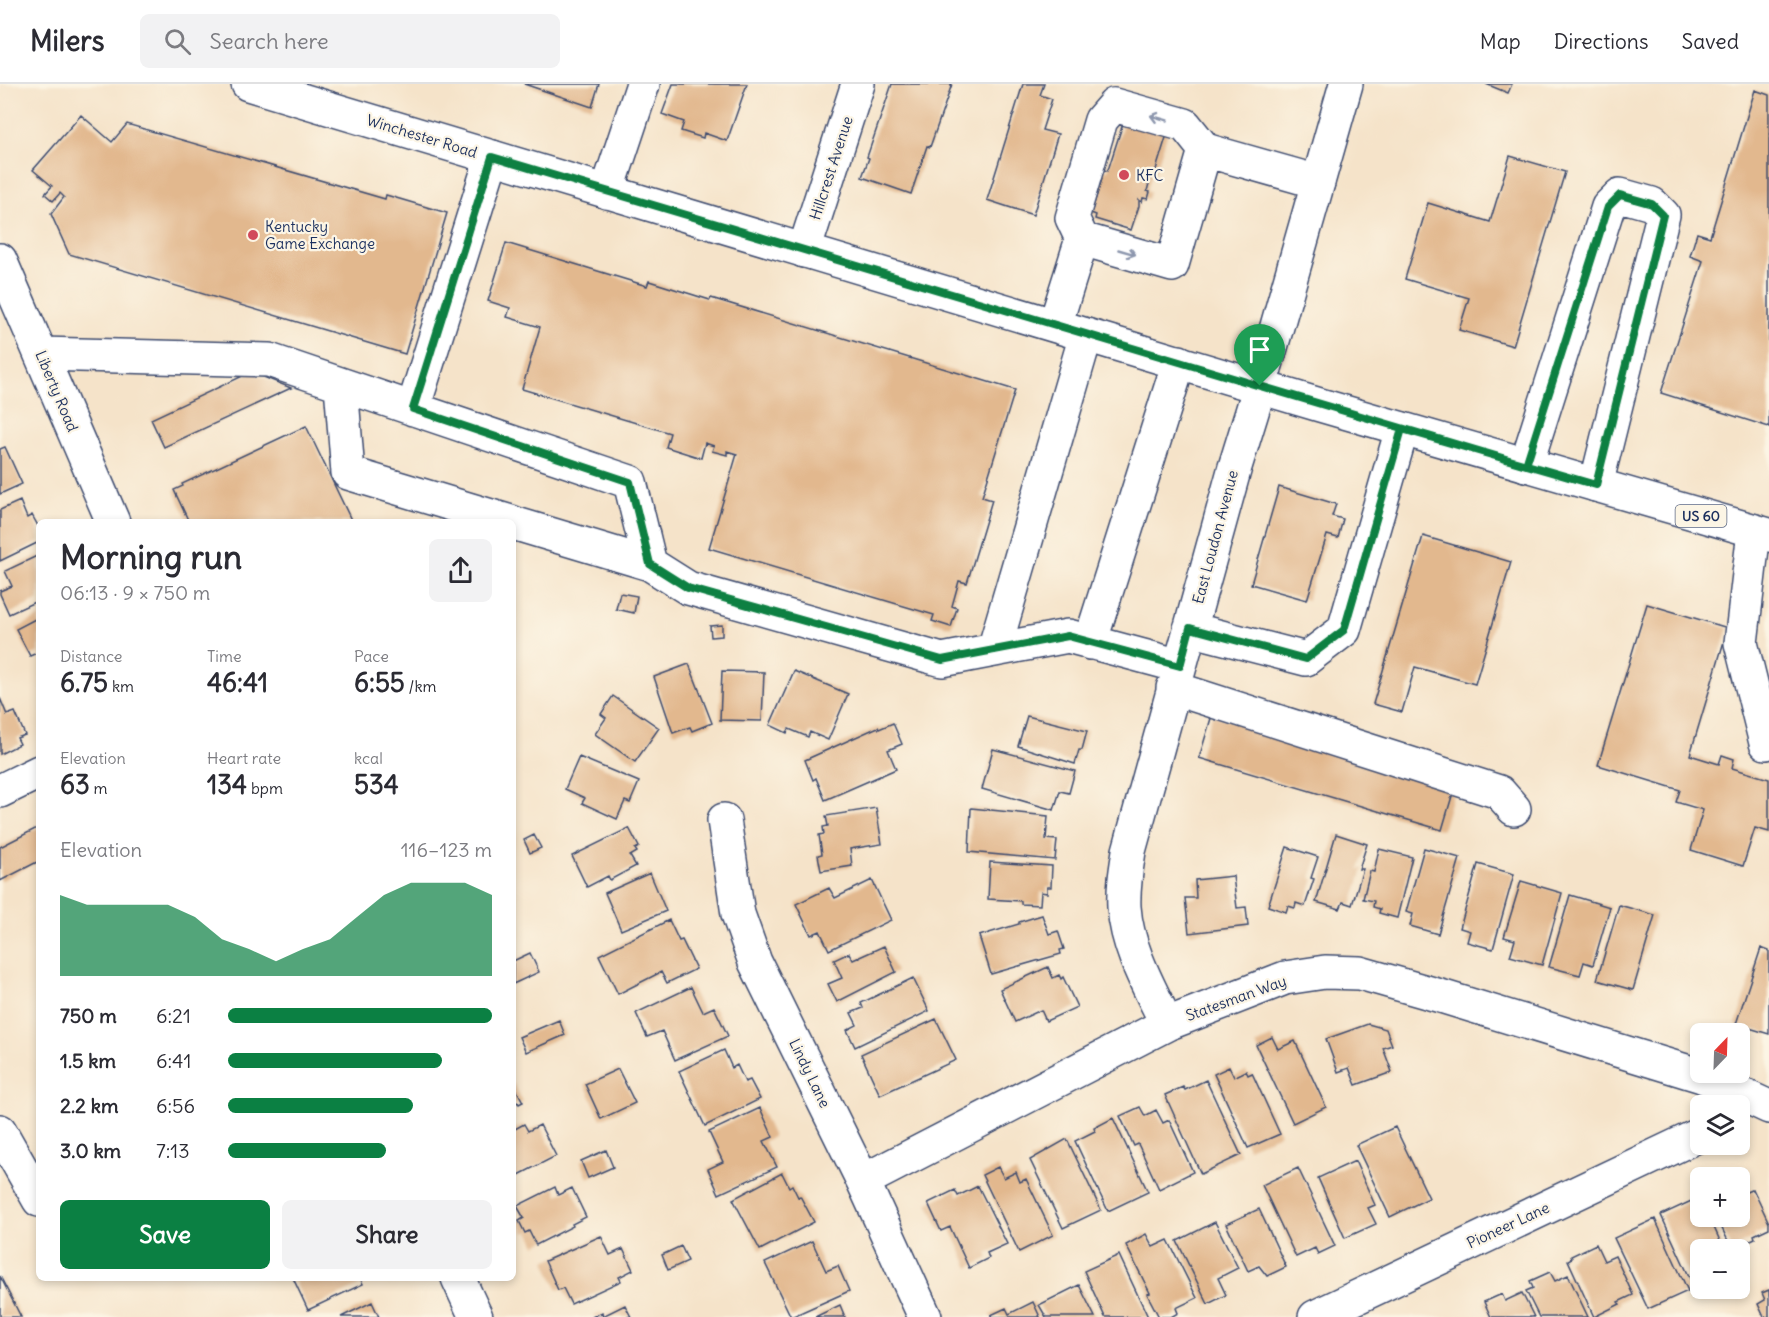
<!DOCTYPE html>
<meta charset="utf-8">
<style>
:root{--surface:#fff;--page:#f2f2f3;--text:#2b2b33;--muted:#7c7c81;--line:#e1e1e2;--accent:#0b8043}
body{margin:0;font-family:Delius,sans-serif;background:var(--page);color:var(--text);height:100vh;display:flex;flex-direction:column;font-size:22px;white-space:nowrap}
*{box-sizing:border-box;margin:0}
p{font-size:20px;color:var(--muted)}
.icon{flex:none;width:33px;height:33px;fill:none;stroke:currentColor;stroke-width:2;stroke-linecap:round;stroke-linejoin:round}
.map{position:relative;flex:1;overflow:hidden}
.drawer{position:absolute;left:36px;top:435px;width:480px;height:762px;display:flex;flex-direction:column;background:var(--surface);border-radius:9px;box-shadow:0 3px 9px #0003}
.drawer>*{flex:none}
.needle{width:39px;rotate:23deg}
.fabs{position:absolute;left:1690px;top:939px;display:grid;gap:12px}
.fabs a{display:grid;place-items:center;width:60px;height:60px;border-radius:9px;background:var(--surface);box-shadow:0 3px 9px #0003;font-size:30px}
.pin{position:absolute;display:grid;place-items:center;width:51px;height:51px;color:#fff;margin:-62px -26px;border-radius:50% 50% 50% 0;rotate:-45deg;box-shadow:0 0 6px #0007}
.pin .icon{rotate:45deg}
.round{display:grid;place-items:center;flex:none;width:63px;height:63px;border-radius:9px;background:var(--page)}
.headline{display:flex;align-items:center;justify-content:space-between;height:102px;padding:0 24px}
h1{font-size:33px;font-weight:800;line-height:45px}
.metrics{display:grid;grid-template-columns:repeat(3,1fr);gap:9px;height:102px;padding:6px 24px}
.metrics div{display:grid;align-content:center}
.metrics b{font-size:26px;font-weight:800}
.metrics small{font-size:16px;font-weight:400}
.metrics p{font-size:16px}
.chart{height:168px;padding:12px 24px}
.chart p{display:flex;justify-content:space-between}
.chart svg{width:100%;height:108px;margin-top:6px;fill:var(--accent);opacity:.7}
.primary-button{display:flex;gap:12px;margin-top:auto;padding:12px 24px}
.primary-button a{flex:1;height:69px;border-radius:9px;background:var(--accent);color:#fff;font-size:24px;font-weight:800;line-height:69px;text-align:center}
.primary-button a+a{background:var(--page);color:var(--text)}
ul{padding:0 24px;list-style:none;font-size:20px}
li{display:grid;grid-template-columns:96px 72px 1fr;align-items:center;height:45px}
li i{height:15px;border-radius:8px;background:var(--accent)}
header{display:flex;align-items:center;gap:36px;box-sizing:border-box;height:84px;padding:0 30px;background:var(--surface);border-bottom:2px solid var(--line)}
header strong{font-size:28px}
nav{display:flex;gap:33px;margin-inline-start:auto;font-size:21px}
.search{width:420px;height:54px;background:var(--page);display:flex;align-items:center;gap:15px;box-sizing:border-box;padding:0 21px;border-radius:9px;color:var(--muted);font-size:22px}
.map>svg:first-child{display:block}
.building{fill:#e2b88e}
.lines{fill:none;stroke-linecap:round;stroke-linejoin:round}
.minor-casing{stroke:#3c4a6e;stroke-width:36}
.major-casing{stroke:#3c4a6e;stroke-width:36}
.minor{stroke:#fff;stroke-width:33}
.major{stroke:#fff;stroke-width:33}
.oneway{stroke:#8d97ae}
.route-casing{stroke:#fff;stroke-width:12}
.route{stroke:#0b8043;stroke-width:8}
.poi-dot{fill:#d1495b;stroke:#fcf5e5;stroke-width:2}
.labels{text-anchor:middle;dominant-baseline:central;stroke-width:4.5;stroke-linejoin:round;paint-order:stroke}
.shield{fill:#fcf5e5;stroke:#5e6a86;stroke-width:1.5}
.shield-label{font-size:14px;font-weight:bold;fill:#1b2f5e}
.street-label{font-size:15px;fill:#1b2f5e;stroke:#fcf5e5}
.poi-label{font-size:15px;fill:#1b2f5e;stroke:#fcf5e5;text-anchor:start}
</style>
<header>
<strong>Milers</strong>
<div class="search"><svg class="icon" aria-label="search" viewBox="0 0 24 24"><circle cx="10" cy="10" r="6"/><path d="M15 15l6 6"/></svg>Search here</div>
<nav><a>Map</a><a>Directions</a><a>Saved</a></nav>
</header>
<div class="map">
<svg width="1769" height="1233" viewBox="0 0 1769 1233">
<rect width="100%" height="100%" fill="#fcf5e5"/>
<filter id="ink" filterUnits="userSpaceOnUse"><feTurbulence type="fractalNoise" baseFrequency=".0167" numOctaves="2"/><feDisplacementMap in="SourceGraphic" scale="12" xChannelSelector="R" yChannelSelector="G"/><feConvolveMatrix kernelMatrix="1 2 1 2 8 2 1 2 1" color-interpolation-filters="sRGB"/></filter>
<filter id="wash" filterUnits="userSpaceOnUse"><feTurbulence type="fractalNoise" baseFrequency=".008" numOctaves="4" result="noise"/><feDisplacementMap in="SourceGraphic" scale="24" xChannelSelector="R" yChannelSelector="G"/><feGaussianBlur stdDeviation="1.35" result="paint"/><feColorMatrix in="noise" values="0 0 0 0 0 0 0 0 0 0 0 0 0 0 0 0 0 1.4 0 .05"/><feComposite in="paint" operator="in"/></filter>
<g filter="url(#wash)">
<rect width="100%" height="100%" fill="#f5e3c9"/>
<g id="blocks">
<!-- building -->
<path class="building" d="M 524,0 L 599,0 L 592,23 Z
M 673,0 L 747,0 L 727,57 L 704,49 L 703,54 L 681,47 L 684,38 L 662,30 Z
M 892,0 L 952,0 L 930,63 L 927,62 L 911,110 L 862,93 L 869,74 L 867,73 Z
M 1023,0 L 1044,0 L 1040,11 L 1052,15 L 1042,46 L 1058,50 L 1033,131 L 987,116 Z
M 1486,0 L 1512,0 L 1508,9 Z
M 1755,6 L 1769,11 L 1769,343 L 1661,309 L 1703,177 L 1690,172 L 1697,149 L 1710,153 Z
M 81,31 L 112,58 L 127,40 L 385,115 L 386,111 L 447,129 L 405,270 L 69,170 L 51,130 L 64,113 L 60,109 L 53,117 L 45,110 L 52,102 L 33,86 Z
M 1125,33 L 1168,47 L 1155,89 L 1152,88 L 1147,107 L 1150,108 L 1148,115 L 1143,114 L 1142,118 L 1139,116 L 1139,122 L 1131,146 L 1095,135 L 1096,131 L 1091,129 L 1102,95 L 1096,93 L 1099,84 L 1107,87 L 1109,83 Z
M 1510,72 L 1565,88 L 1513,262 L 1459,246 L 1469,214 L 1405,195 L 1428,119 L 1490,138 Z
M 506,159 L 647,202 L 649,197 L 710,216 L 711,214 L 1015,306 L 982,413 L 992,416 L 967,499 L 959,497 L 952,522 L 957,524 L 951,543 L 932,537 L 934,531 L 709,464 L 737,370 L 727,367 L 727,371 L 712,367 L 714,362 L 705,359 L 701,374 L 666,363 L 670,349 L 522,305 L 540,243 L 507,233 L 510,224 L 488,217 Z
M 251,288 L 291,304 L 164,363 L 151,335 Z
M 306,342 L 352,438 L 189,438 L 174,406 L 183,402 L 182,400 Z
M 5,363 L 22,400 L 0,410 L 0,365 Z
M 1279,403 L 1336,420 L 1332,432 L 1343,435 L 1338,454 L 1327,451 L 1307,516 L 1251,500 Z
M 20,417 L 27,434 L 32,431 L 38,442 L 39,458 L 0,477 L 0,426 Z
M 1423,452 L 1511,478 L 1475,600 L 1415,583 L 1402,628 L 1373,620 Z
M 39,471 L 39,516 L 9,530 L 0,510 L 0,507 L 12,502 L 5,487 Z
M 620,509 L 637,512 L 634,529 L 616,525 Z
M 1647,520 L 1728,544 L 1690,671 L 1719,680 L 1722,671 L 1734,675 L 1732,684 L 1769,695 L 1769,748 L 1755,744 L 1743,782 L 1691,766 L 1703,726 L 1676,718 L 1680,706 L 1598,681 Z
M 39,533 L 39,568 L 30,572 L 16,545 Z
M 722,541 L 722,552 L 711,553 L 710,542 Z
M 689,580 L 712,639 L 692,647 L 690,643 L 673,649 L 654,593 Z
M 722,587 L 764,588 L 762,637 L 720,636 Z
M 794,587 L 848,610 L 828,656 L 810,648 L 808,653 L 789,645 L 787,649 L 770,641 Z
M 613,612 L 659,644 L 635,678 L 595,650 L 606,634 L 601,630 Z
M 0,614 L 7,631 L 15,628 L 25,651 L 17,654 L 20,660 L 0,670 Z
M 1212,631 L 1455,702 L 1442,746 L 1199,674 Z
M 1027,632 L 1087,647 L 1082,666 L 1079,666 L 1075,680 L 1018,662 Z
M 893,639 L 902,660 L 888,666 L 896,685 L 825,716 L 816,694 L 813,696 L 805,676 L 878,643 L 879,645 Z
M 993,665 L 1075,687 L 1069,709 L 1060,707 L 1054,726 L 982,705 Z
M 579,673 L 639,698 L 630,719 L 625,717 L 617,735 L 582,719 L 585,714 L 565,705 Z
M 876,724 L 882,760 L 850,765 L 852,782 L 821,787 L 818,771 L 822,770 L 819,751 L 824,750 L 823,743 L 828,742 L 826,732 Z
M 971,724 L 1048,732 L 1046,755 L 1057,756 L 1055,776 L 969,768 Z
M 39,743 L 39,777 L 0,797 L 0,763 Z
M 629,744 L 639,763 L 635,765 L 637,768 L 630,772 L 636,782 L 610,796 L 608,792 L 587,803 L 572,772 Z
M 1336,750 L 1367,760 L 1359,785 L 1363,785 L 1352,821 L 1343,818 L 1340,825 L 1316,818 Z
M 534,751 L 541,764 L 530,769 L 524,756 Z
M 1287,763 L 1318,773 L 1311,794 L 1314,795 L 1305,822 L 1296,819 L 1295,824 L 1288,822 L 1286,828 L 1268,822 Z
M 1424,764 L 1460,774 L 1438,850 L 1410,842 L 1413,830 L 1406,828 Z
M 1379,765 L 1412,773 L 1397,834 L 1379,829 L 1380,825 L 1373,823 L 1374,817 L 1363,815 L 1370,787 L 1374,788 Z
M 990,778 L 1052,782 L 1051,803 L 1047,803 L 1047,809 L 1041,808 L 1040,821 L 1021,820 L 1021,817 L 988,815 Z
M 1478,780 L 1514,790 L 1493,865 L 1467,858 L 1470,847 L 1460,844 Z
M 650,789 L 666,827 L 621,846 L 605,809 Z
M 1233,792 L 1237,824 L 1246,823 L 1248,842 L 1189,849 L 1185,814 L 1196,814 L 1195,796 Z
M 872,796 L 891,836 L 829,866 L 820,847 L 811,851 L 796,820 L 829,804 L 835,814 Z
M 1521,797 L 1562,809 L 1542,881 L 1510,872 L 1515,856 L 1504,853 Z
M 1570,811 L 1610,823 L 1593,881 L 1584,878 L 1580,891 L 1549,883 Z
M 1619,821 L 1655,831 L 1633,906 L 1597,896 Z
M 1042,831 L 1049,850 L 1058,847 L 1064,865 L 1060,866 L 1061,870 L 991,890 L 979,852 L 1019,840 L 1019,838 Z
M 669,836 L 679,857 L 682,856 L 696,885 L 667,899 L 661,888 L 618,910 L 599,871 Z
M 884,862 L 896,888 L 837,918 L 828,900 L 842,894 L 834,876 L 849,869 L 853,876 Z
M 1761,864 L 1769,867 L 1769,950 L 1736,940 Z
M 530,869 L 539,888 L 513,900 L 513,877 Z
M 1048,883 L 1053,894 L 1059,891 L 1061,895 L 1063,893 L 1077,923 L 1046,937 L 1041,926 L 1015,938 L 1000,905 Z
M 913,894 L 929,927 L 855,963 L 847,946 L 857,941 L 851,929 L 863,924 L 861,919 Z
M 691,903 L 703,928 L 714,923 L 728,952 L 675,976 L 662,947 L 647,953 L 636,929 Z
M 936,935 L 956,976 L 880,1011 L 861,970 Z
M 559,936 L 565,951 L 526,968 L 519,953 Z
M 1368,940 L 1386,945 L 1392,961 L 1383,964 L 1392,988 L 1356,1001 L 1349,984 L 1338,988 L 1326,955 Z
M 1272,953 L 1278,965 L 1295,957 L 1326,1023 L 1293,1039 L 1256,961 Z
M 724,966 L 732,984 L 737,981 L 745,998 L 750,996 L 760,1015 L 705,1042 L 679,987 Z
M 1229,983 L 1234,993 L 1246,987 L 1248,991 L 1252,989 L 1280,1050 L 1248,1064 L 1214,990 Z
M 618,985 L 635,1019 L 601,1035 L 585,1000 Z
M 1206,996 L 1241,1071 L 1201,1090 L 1165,1011 L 1183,1003 L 1185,1006 Z
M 513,999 L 523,1018 L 519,1020 L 518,1018 L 513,1021 Z
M 1140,1023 L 1145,1032 L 1156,1026 L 1163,1039 L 1169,1036 L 1193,1088 L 1159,1105 L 1138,1060 L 1134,1062 L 1120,1032 Z
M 760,1024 L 773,1053 L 764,1057 L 777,1083 L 719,1110 L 708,1085 L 723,1078 L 709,1048 Z
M 1113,1034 L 1148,1108 L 1108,1127 L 1075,1057 L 1095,1047 L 1094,1044 Z
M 524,1040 L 528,1047 L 540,1041 L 556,1072 L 513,1094 L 513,1046 Z
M 1395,1043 L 1429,1114 L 1390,1133 L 1356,1061 Z
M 1067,1055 L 1101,1126 L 1063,1144 L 1030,1076 Z
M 606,1066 L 613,1083 L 588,1094 L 581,1077 Z
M 1355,1077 L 1375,1121 L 1368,1124 L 1376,1140 L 1345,1154 L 1318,1094 Z
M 998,1083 L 1004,1094 L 1016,1088 L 1020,1098 L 1026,1095 L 1053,1151 L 1019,1168 L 982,1091 Z
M 1298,1084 L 1335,1162 L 1318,1170 L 1315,1164 L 1296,1173 L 1262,1101 Z
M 782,1089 L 789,1103 L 792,1101 L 798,1113 L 800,1112 L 814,1138 L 760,1166 L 733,1115 Z
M 978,1102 L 1007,1160 L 987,1169 L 989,1174 L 969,1184 L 950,1143 L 941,1147 L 928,1119 L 955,1106 L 958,1112 Z
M 555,1103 L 558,1111 L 572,1104 L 586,1133 L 572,1140 L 573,1142 L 536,1161 L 529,1147 L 525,1149 L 519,1137 L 524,1134 L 517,1122 Z
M 1753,1105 L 1769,1139 L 1769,1144 L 1754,1151 L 1755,1154 L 1732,1165 L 1716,1132 L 1740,1132 L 1740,1106 L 1742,1110 Z
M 1700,1113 L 1701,1132 L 1709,1132 L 1724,1166 L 1701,1166 L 1701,1200 L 1694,1203 L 1661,1131 Z
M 1259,1125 L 1286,1183 L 1267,1192 L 1259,1182 L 1248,1187 L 1226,1140 Z
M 1655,1135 L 1688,1207 L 1648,1225 L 1614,1154 Z
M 1215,1138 L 1238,1184 L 1218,1194 L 1226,1211 L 1208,1220 L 1177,1157 Z
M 1146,1150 L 1153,1163 L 1168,1156 L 1197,1214 L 1176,1224 L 1178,1229 L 1171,1233 L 1159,1233 L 1147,1210 L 1150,1209 L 1126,1161 Z
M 601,1152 L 610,1171 L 623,1165 L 633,1186 L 619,1193 L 621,1197 L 571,1220 L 563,1204 L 558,1206 L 545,1177 Z
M 812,1157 L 826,1187 L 838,1182 L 849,1207 L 791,1233 L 765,1179 Z
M 1596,1160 L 1604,1177 L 1615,1172 L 1633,1211 L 1618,1218 L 1620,1220 L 1594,1233 L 1568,1176 L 1572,1174 L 1571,1172 Z
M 681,1162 L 688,1177 L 668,1186 L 662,1171 Z
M 1119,1171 L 1148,1233 L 1105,1233 L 1084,1187 Z
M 1550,1188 L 1555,1197 L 1568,1191 L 1588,1233 L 1539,1233 L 1526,1207 L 1533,1204 L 1530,1197 Z
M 0,1192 L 21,1233 L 0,1233 Z
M 293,1194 L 360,1194 L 363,1200 L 308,1226 Z
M 1079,1201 L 1095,1233 L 1046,1233 L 1039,1221 Z
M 1769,1206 L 1769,1233 L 1764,1233 L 1758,1220 L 1765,1216 L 1762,1209 Z
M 1522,1209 L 1534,1233 L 1491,1233 L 1484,1218 L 1502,1210 L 1505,1217 Z
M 372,1218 L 379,1233 L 341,1233 Z
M 1033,1218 L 1040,1233 L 991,1233 L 991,1231 L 1006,1224 L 1009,1230 Z
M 625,1221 L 631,1233 L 592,1233 L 602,1228 L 603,1232 Z
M 840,1221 L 845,1233 L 815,1233 Z"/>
</g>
</g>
<g filter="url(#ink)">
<use href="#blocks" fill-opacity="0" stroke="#3c4a6e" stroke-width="1.5"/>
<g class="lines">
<defs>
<path id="minor" d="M 607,108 L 643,0
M 1082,155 L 1172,181 L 1205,66 L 1318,98
M 804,167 L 858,0
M 1055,241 L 1082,155 L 1072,134 L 1101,36 L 1114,21 L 1185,41 L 1205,66
M 41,270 L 269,276 L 630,398 L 650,480 L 688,504 L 942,576 L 1068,552 L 1180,582
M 341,301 L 348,389 L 511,438
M 413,325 L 492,73
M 1526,381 L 1608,123 L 1620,111 L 1652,120 L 1663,131 L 1596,401
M 513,439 L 650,480
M 1754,447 L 1741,559 L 1766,659
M 1190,545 L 1306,575 L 1344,546 L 1402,345
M 1090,559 L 1179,278
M 994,566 L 1086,251
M 1173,604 L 1499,708 L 1514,725
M 0,707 L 39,688
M 724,736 L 738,830 L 755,878 L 863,1097 L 925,1233
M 1167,940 C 1149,903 1127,865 1124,823 C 1123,804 1126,786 1129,767 L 1235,383 L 1260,302
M 0,1047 L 39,1116
M 863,1097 L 1167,940 L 1285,894 L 1325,888 L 1360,889 L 1444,913 L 1702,992 L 1769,1023
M 1315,1233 L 1701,1050"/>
<path id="major" d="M 248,0 L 1320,321 L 1769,451
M 0,176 L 113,438
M 1260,302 L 1346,0
M 458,1194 L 476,1233"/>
</defs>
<!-- minor casing -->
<use href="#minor" class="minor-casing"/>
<!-- major casing -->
<use href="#major" class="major-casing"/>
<!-- minor -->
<use href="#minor" class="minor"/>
<!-- major -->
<use href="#major" class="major"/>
</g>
<!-- one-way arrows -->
<defs><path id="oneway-shaft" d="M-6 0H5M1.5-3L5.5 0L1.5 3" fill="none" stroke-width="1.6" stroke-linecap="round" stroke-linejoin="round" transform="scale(1.5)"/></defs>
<g class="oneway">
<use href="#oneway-shaft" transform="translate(1159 34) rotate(-164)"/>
<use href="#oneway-shaft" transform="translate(1127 168) rotate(16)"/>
</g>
</g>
<g class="lines" filter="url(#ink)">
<defs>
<path id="route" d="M 1260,302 L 492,73 L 413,325 L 630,398 L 650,480 L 688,504 L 942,576 L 1068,552 L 1180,582 L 1190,544 L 1306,575 L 1344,546 L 1402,345 L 1596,401 L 1663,131 L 1652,120 L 1620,111 L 1608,123 L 1526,381 L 1260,302"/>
</defs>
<!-- route casing -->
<use href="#route" class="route-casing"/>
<!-- route -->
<use href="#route" class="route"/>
</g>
<!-- markers -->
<g class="poi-dot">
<circle cx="1124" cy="91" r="6"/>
<circle cx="253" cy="151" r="6"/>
</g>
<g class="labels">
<!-- shield labels -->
<rect class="shield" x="1675.5" y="421" width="51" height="22" rx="4.5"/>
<g class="shield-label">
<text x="1701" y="432">US 60</text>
</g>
<!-- street labels -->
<g class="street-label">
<text transform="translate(422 52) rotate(17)">Winchester Road</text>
<text transform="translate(831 84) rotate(-72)">Hillcrest Avenue</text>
<text transform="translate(57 307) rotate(67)">Liberty Road</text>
<text transform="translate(1215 453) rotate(-75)">East Loudon Avenue</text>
<text transform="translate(1236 914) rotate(-20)">Statesman Way</text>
<text transform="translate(810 989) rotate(64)">Lindy Lane</text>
<text transform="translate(1508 1141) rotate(-25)">Pioneer Lane</text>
</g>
<!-- poi labels -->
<g class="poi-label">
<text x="1136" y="91">KFC</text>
<text x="265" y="142">Kentucky<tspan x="265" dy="17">Game Exchange</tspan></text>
</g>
</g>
</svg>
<div class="fabs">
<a><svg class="needle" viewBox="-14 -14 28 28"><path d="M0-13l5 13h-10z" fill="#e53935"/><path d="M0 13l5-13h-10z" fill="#7c7c81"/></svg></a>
<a><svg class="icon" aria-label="layers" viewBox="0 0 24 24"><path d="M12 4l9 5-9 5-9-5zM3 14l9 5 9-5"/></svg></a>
<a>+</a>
<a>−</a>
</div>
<div class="pin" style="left:1260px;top:302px;background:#1e9e55"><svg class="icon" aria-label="arrive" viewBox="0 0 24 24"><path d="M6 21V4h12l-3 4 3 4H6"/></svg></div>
<section class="drawer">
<div class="headline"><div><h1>Morning run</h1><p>06:13 · 9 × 750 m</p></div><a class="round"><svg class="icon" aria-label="share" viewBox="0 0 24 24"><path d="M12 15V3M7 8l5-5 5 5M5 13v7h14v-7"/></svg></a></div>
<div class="metrics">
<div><p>Distance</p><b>6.75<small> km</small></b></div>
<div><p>Time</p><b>46:41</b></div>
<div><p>Pace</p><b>6:55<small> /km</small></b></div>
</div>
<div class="metrics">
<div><p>Elevation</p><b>63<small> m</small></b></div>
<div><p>Heart rate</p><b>134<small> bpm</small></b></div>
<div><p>kcal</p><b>534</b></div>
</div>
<div class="chart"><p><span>Elevation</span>116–123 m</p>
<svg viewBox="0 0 160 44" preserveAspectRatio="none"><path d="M0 44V11L10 15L20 15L30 15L40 15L50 20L60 29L70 33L80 38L90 33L100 29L110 20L120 11L130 6L140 6L150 6L160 11V44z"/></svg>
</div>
<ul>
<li><b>750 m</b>6:21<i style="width:100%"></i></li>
<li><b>1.5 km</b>6:41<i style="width:81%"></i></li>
<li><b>2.2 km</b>6:56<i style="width:70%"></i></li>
<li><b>3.0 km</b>7:13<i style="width:60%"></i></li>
</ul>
<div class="primary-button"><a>Save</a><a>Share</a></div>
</section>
</div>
